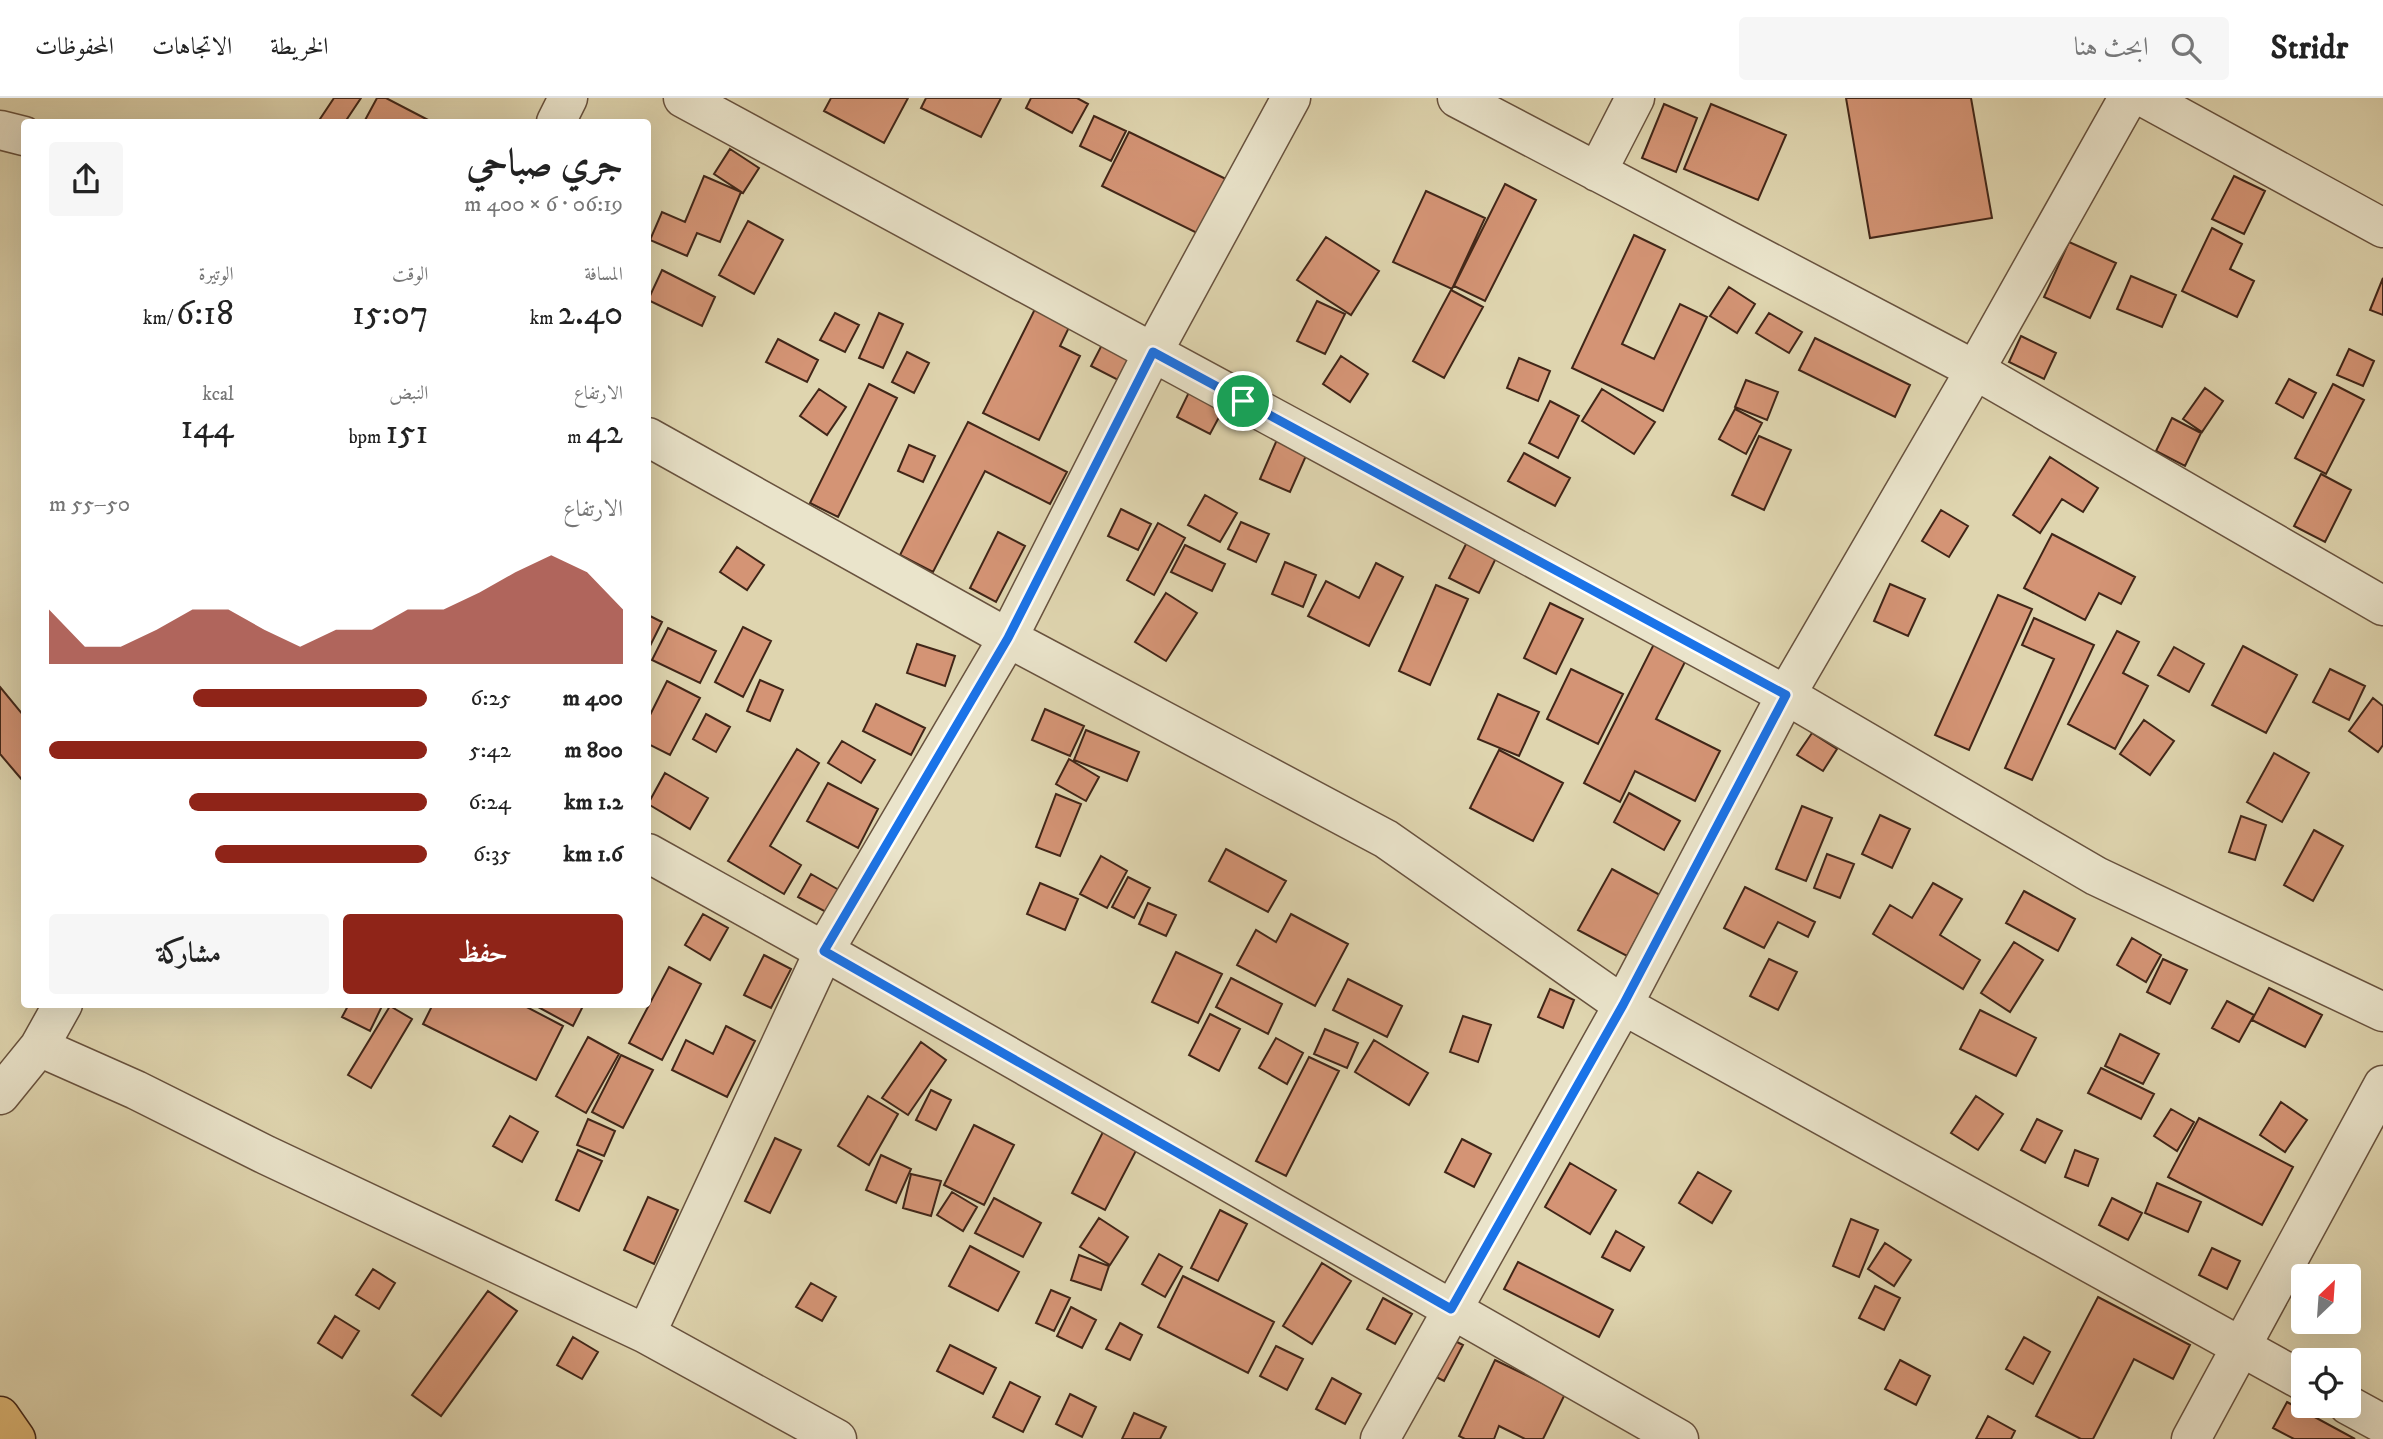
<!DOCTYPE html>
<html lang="ar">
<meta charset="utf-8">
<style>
:root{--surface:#fff;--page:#f6f6f6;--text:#222;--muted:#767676;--line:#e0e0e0;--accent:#8f2418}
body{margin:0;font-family:"IM FELL DW Pica",Amiri,serif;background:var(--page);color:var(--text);direction:rtl;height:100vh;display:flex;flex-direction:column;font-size:26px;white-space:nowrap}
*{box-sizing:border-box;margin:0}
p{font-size:23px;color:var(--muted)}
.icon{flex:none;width:38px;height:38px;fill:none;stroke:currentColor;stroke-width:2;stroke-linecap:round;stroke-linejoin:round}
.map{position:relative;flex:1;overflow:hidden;direction:ltr}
.side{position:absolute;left:21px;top:21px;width:630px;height:889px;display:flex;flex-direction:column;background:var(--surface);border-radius:7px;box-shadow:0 7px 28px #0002;direction:rtl}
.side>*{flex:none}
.needle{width:46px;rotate:25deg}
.fabs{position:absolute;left:2291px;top:1166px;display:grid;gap:14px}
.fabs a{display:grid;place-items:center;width:70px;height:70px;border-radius:7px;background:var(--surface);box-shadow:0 7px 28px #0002;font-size:35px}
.pin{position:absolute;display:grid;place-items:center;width:60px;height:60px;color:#fff;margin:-30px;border:4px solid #fff;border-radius:50%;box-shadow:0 2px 7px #0007}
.round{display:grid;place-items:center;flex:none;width:74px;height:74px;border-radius:7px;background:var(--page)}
.summary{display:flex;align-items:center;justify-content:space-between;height:119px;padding:0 28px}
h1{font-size:38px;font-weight:600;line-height:52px}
.figures{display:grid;grid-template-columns:repeat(3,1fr);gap:10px;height:119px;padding:7px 28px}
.figures div{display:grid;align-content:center}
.figures b{font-size:35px;font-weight:600}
.figures small{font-size:19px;font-weight:400}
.figures p{font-size:19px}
.chart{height:196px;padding:14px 28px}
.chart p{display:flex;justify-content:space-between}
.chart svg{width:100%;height:126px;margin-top:7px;fill:var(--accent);opacity:.7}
.primary-button{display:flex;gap:14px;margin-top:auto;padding:14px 28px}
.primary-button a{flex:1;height:80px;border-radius:7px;background:var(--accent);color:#fff;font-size:28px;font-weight:600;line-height:80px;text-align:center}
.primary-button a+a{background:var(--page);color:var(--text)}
ul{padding:0 28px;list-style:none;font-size:23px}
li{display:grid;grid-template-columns:112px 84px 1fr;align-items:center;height:52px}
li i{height:18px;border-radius:9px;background:var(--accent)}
header{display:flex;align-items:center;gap:42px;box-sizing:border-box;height:98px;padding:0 35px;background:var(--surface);border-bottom:2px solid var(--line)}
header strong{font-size:33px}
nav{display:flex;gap:38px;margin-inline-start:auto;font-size:24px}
.search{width:490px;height:63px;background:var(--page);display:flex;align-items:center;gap:18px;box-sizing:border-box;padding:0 24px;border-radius:7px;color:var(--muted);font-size:26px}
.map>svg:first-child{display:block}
.building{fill:#d49475;stroke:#412618;stroke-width:2}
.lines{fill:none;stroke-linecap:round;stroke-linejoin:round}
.street-casing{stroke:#68523e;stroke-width:41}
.highway-casing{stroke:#412618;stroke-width:41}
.street{stroke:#eae4cb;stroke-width:38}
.highway{stroke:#e0ba78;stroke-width:38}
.route-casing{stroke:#fff;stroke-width:14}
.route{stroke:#1a73e8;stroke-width:9}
</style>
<header>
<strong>Stridr</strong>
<div class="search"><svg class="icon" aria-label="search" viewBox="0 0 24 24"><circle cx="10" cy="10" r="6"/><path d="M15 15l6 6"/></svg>ابحث هنا</div>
<nav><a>الخريطة</a><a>الاتجاهات</a><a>المحفوظات</a></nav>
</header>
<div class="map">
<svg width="2383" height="1341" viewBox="0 0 2383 1341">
<rect width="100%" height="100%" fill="#dfd5af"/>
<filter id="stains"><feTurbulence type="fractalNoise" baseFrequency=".00286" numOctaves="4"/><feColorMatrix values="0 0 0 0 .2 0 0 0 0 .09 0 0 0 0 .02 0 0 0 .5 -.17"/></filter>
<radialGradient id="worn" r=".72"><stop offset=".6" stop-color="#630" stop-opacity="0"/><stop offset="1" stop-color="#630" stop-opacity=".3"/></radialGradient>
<!-- building -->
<path class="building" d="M 334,0 L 361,0 L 345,24 L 318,24 Z
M 377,0 L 386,0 L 432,24 L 364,24 Z
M 831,0 L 908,0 L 884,45 L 824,13 Z
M 926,0 L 1001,0 L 981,39 L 921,10 Z
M 1031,0 L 1077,0 L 1088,6 L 1072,35 L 1026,10 Z
M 1846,0 L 1971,0 L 1992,120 L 1870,140 Z
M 1664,6 L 1697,20 L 1676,74 L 1642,60 Z
M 1711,6 L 1786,37 L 1758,102 L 1684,71 Z
M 1094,18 L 1126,33 L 1111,63 L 1080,48 Z
M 1129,34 L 1228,82 L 1201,137 L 1102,88 Z
M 730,51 L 759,70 L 743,95 L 714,76 Z
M 704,78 L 741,94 L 720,144 L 697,135 L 687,158 L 650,142 L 662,114 L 685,124 Z
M 2234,78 L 2265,93 L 2244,136 L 2212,121 Z
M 1505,86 L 1536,102 L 1485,203 L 1454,188 Z
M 1426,93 L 1485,120 L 1452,191 L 1393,164 Z
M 748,123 L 783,142 L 754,196 L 719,177 Z
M 2212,130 L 2242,146 L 2230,171 L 2254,183 L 2237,219 L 2182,193 Z
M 1634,137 L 1665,152 L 1622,246 L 1654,261 L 1680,206 L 1707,219 L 1663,313 L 1572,270 Z
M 1326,139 L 1379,173 L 1351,217 L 1297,182 Z
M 2069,144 L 2116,165 L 2090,220 L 2044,199 Z
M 662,172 L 715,199 L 702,228 L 648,202 Z
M 2131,178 L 2176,197 L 2162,229 L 2117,211 Z
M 2383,180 L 2383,217 L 2370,212 Z
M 1729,189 L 1755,206 L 1737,235 L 1710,218 Z
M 1451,192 L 1483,209 L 1444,280 L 1413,263 Z
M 1040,201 L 1074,219 L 1060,248 L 1080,258 L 1039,342 L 983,315 Z
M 1317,203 L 1345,216 L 1325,256 L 1297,243 Z
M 835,215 L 859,227 L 845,254 L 820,242 Z
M 879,215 L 903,226 L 883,270 L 859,260 Z
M 1769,215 L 1802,234 L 1789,255 L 1756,235 Z
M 2021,238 L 2056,255 L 2044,281 L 2009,264 Z
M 1106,239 L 1137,254 L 1122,284 L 1091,268 Z
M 1815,240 L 1910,287 L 1895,319 L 1799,272 Z
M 778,241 L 818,262 L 807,284 L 766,264 Z
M 2349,251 L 2374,263 L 2363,288 L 2337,277 Z
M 907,254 L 929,265 L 914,295 L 892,284 Z
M 1341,258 L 1368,276 L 1350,304 L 1323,286 Z
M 1519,260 L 1550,273 L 1538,303 L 1507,290 Z
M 2289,281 L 2316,295 L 2303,320 L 2276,305 Z
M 1746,282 L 1778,294 L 1767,322 L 1735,309 Z
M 869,286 L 897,300 L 838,419 L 810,405 Z
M 2333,286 L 2364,302 L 2326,376 L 2295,360 Z
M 1191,290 L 1225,308 L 1210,336 L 1177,319 Z
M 2205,290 L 2223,303 L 2202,334 L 2183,321 Z
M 819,291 L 846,309 L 827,337 L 800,318 Z
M 1602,291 L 1655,324 L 1634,356 L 1582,323 Z
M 1550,303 L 1579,318 L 1558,360 L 1529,345 Z
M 1735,311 L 1762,325 L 1746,356 L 1719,341 Z
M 2172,320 L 2201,335 L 2185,368 L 2156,353 Z
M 968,324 L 1067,374 L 1050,406 L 985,373 L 933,474 L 900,457 Z
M 1279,337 L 1309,351 L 1290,394 L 1260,381 Z
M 1759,338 L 1791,352 L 1764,412 L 1732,397 Z
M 909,347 L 935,358 L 923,384 L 898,373 Z
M 1524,355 L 1570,380 L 1555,408 L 1508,383 Z
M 2050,359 L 2098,390 L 2083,414 L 2062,401 L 2040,435 L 2013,417 Z
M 2321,376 L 2351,392 L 2325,444 L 2294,428 Z
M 1205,397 L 1237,415 L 1220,444 L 1188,427 Z
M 1121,411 L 1151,426 L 1138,452 L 1108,438 Z
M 1941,412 L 1968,428 L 1949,459 L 1922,443 Z
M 1241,424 L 1269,436 L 1256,464 L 1228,451 Z
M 1158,425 L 1185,440 L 1154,497 L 1127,482 Z
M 998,434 L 1025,448 L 996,504 L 970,490 Z
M 2052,436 L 2135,479 L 2121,506 L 2099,495 L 2085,522 L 2024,490 Z
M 1467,444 L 1497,458 L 1479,495 L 1449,480 Z
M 1185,447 L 1225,466 L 1212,493 L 1171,474 Z
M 737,449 L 764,467 L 747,492 L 720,474 Z
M 1285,464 L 1316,477 L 1303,509 L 1272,496 Z
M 1376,465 L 1403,479 L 1369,548 L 1308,518 L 1326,483 L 1359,500 Z
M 1890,486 L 1925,501 L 1908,538 L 1874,523 Z
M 1436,487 L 1468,501 L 1430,587 L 1399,573 Z
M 1166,495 L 1197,515 L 1166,563 L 1135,544 Z
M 1998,497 L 2032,511 L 1969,652 L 1935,637 Z
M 1550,505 L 1583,521 L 1556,576 L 1524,560 Z
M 648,517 L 662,524 L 648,552 Z
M 2034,520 L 2094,547 L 2032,682 L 2005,670 L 2054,561 L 2022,547 Z
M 743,529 L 771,543 L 743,599 L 715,584 Z
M 668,530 L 716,553 L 700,585 L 652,562 Z
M 2117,533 L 2139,544 L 2123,575 L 2148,588 L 2115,651 L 2068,626 Z
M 1655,544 L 1687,560 L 1656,621 L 1720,653 L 1695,703 L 1635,673 L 1620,704 L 1584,685 Z
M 917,546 L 955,558 L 945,588 L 907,575 Z
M 2243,548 L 2297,577 L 2266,635 L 2212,607 Z
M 2174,549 L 2204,566 L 2189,594 L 2158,577 Z
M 1571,571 L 1623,596 L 1598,646 L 1547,621 Z
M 2330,571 L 2365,588 L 2349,622 L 2313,604 Z
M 760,582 L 783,592 L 770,623 L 747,613 Z
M 667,583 L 700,600 L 670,657 L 648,646 L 648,621 Z
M 0,589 L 24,618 L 23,683 L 0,656 Z
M 1498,596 L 1539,614 L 1519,658 L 1478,641 Z
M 2373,600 L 2383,608 L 2383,647 L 2378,654 L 2349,633 Z
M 876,606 L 925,630 L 911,657 L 863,633 Z
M 1045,611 L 1084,628 L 1070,658 L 1032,642 Z
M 706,616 L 730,629 L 716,654 L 693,641 Z
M 2144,622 L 2174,643 L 2150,677 L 2120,656 Z
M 1086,632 L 1139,654 L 1127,683 L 1074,662 Z
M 1812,635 L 1837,651 L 1823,673 L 1797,657 Z
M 842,643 L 875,662 L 861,685 L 828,665 Z
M 797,651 L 819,665 L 770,748 L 801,767 L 784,796 L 728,763 Z
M 1499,652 L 1563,685 L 1533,743 L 1470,710 Z
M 2274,655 L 2309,675 L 2282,724 L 2247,704 Z
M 1069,661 L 1099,679 L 1086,703 L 1056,686 Z
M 665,675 L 708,700 L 690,731 L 648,706 Z
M 828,685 L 878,711 L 858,750 L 807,723 Z
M 1629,695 L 1680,723 L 1664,752 L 1614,724 Z
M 1056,696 L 1081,706 L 1060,758 L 1036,749 Z
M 1802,708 L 1832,720 L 1806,783 L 1776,771 Z
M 1880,717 L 1910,731 L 1892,770 L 1862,756 Z
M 2241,718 L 2266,727 L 2255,762 L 2229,754 Z
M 2314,732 L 2343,748 L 2313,803 L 2284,787 Z
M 1226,751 L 1286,783 L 1268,814 L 1209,783 Z
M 1827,756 L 1854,766 L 1840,800 L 1814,790 Z
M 1101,758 L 1127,773 L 1107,810 L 1080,796 Z
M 1612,771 L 1660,797 L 1627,858 L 1578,832 Z
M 811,776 L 839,792 L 826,814 L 798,799 Z
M 1128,779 L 1150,790 L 1134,820 L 1112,809 Z
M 1040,785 L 1078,801 L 1065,832 L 1027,816 Z
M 1933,785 L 1962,801 L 1940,837 L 1980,862 L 1963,891 L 1873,836 L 1890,807 L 1912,820 Z
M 1745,789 L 1815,824 L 1808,839 L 1778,824 L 1764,850 L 1724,830 Z
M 2024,793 L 2075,821 L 2058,853 L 2006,825 Z
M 1148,805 L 1176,817 L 1166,838 L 1139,826 Z
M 703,816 L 728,830 L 710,862 L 685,847 Z
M 1291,816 L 1348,846 L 1315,908 L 1237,867 L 1256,832 L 1276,844 Z
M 2132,840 L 2161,857 L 2146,884 L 2117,867 Z
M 2014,844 L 2043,862 L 2010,914 L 1981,895 Z
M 1176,854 L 1222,876 L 1198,925 L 1152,904 Z
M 764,857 L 791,871 L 771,910 L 744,897 Z
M 1769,861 L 1797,874 L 1778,912 L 1750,898 Z
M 2163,861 L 2187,872 L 2170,906 L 2147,894 Z
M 669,869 L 701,886 L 662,962 L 629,945 Z
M 1231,880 L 1282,906 L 1268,936 L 1216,909 Z
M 1348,881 L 1402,908 L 1387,939 L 1333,912 Z
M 2269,890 L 2322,917 L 2305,949 L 2252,922 Z
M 1550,891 L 1574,902 L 1563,930 L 1538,919 Z
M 2227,903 L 2254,917 L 2239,944 L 2212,930 Z
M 349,906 L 383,906 L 370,933 L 342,919 Z
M 433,906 L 521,906 L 563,928 L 536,982 L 423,926 Z
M 539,906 L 584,906 L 573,928 L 538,909 Z
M 390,908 L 412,921 L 371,990 L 348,977 Z
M 1980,912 L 2036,940 L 2016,978 L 1960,951 Z
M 1210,916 L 1240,931 L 1219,973 L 1189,957 Z
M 1463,918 L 1491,927 L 1478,964 L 1450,954 Z
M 726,928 L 755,943 L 727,999 L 672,972 L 686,942 L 713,956 Z
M 1325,931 L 1358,945 L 1347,970 L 1314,956 Z
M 2120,936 L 2159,956 L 2143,986 L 2105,968 Z
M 588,939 L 619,956 L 586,1015 L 556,998 Z
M 1276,940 L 1303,955 L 1287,986 L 1259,970 Z
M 1374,942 L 1428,975 L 1409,1007 L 1355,974 Z
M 921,944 L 946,962 L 908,1017 L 882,1000 Z
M 621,957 L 653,972 L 623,1030 L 592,1014 Z
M 1309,959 L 1339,973 L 1286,1078 L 1256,1063 Z
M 2101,970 L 2154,996 L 2141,1021 L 2088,995 Z
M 931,992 L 951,1002 L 936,1032 L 916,1022 Z
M 868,998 L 898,1016 L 869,1067 L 838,1048 Z
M 1976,998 L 2003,1016 L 1978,1052 L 1951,1035 Z
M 2281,1004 L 2307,1022 L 2285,1054 L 2260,1037 Z
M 2171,1011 L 2194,1024 L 2177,1053 L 2154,1038 Z
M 510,1018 L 538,1034 L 522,1064 L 493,1048 Z
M 2199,1020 L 2293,1069 L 2262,1127 L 2168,1079 Z
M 588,1021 L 615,1033 L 604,1058 L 577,1047 Z
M 2037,1021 L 2062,1033 L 2045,1065 L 2021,1052 Z
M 974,1027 L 1014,1047 L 984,1107 L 944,1087 Z
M 1105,1030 L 1139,1047 L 1105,1112 L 1072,1095 Z
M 775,1040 L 801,1052 L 770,1115 L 745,1103 Z
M 1462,1041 L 1491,1056 L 1474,1089 L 1445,1074 Z
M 578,1052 L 602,1063 L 579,1113 L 556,1102 Z
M 2075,1052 L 2098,1061 L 2088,1088 L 2065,1079 Z
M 881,1057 L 911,1071 L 896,1105 L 866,1092 Z
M 1570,1065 L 1616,1092 L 1590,1136 L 1545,1109 Z
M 1698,1074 L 1731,1093 L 1712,1125 L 1679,1105 Z
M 911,1076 L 941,1083 L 931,1118 L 903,1110 Z
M 2157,1085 L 2201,1104 L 2188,1134 L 2145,1115 Z
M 952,1094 L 977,1109 L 963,1133 L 937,1117 Z
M 648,1099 L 678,1112 L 654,1166 L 624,1152 Z
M 994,1100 L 1041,1125 L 1023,1159 L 975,1135 Z
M 2112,1100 L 2142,1115 L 2128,1142 L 2099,1127 Z
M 1220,1112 L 1247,1126 L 1218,1183 L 1191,1170 Z
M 1099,1120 L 1128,1139 L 1110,1167 L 1080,1149 Z
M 1851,1121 L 1878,1132 L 1859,1179 L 1833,1168 Z
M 1616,1133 L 1644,1149 L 1630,1173 L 1602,1159 Z
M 1885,1145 L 1911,1162 L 1894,1188 L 1868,1171 Z
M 970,1148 L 1019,1174 L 998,1213 L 949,1188 Z
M 2212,1150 L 2240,1163 L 2227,1191 L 2199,1177 Z
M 1159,1156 L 1182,1169 L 1165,1199 L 1142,1186 Z
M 1079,1157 L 1109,1168 L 1101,1192 L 1071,1182 Z
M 1518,1164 L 1613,1212 L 1599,1239 L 1504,1191 Z
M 1322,1165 L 1351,1183 L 1312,1246 L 1283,1228 Z
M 373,1171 L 395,1185 L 379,1211 L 356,1197 Z
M 1183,1178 L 1274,1224 L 1248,1275 L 1158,1229 Z
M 811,1185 L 836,1199 L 822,1223 L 796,1209 Z
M 1875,1188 L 1900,1200 L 1884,1232 L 1859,1220 Z
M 1051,1192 L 1070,1200 L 1054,1233 L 1036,1225 Z
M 488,1193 L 517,1213 L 441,1318 L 412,1297 Z
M 2098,1199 L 2190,1247 L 2173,1281 L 2134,1261 L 2093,1341 L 2081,1341 L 2036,1318 Z
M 1383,1200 L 1412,1216 L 1395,1246 L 1367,1231 Z
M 1071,1209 L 1096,1222 L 1082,1250 L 1057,1238 Z
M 335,1218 L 359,1233 L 342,1260 L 318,1245 Z
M 1120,1225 L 1142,1237 L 1130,1262 L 1106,1251 Z
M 1445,1238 L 1463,1247 L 1444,1283 L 1426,1274 Z
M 573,1239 L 598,1254 L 582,1281 L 557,1267 Z
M 2024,1239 L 2050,1254 L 2033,1286 L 2006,1271 Z
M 950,1247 L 996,1270 L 983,1296 L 937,1273 Z
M 1276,1248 L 1303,1261 L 1287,1292 L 1260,1278 Z
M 1495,1262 L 1565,1296 L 1543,1341 L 1525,1341 L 1499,1328 L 1494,1341 L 1465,1341 L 1459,1338 Z
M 1900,1262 L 1930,1278 L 1916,1307 L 1885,1291 Z
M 1332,1280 L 1361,1296 L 1345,1326 L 1316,1311 Z
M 1010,1284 L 1040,1299 L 1023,1334 L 993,1319 Z
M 1070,1296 L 1096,1309 L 1082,1339 L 1056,1326 Z
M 2287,1304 L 2355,1341 L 2294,1341 L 2273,1330 Z
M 1134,1315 L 1166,1329 L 1160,1341 L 1122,1341 Z
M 1988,1318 L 2015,1333 L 2011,1341 L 1976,1341 Z"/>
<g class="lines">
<defs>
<path id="street" d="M 683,0 L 1786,597 L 2096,778 L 2383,914
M 1457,0 L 1975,272 L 2383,508
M 2145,0 L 2383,130
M 556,24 L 568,0
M 0,32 L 24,38
M 1597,74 L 1635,0
M 648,339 L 1008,540 L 1386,741 L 1623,907 L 2303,1283
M 648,755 L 824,853 L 1679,1341
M 39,949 L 136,992 L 266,1057 L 646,1236 L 837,1341
M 0,997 L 39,949 L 63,906
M 646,1236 L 824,853 L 1008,540 L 1153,254 L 1291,0
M 2348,1307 L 2383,1326
M 1380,1341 L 1623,907 L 1786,597 L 1975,272 L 2128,0
M 2191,1341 L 2383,987"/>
<path id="highway" d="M 0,1318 L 16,1341"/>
</defs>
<!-- street casing -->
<use href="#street" class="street-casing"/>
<!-- highway casing -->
<use href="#highway" class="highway-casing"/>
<!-- street -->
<use href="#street" class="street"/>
<!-- highway -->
<use href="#highway" class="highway"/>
</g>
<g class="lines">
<defs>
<path id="route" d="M 1153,254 L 1786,597 L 1623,907 L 1451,1211 L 824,853 L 1008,540 Z"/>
</defs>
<!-- route casing -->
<use href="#route" class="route-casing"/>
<!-- route -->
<use href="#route" class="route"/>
</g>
<rect width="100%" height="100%" filter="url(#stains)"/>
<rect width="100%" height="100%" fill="url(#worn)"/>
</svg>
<div class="fabs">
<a><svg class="needle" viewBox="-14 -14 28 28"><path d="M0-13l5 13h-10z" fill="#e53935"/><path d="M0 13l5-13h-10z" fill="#767676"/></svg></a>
<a><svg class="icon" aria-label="locate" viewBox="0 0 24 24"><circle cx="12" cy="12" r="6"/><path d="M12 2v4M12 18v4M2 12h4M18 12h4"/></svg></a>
</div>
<div class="pin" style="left:1243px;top:303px;background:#1e9e55"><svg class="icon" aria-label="arrive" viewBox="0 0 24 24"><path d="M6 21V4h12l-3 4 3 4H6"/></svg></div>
<section class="side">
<div class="summary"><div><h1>جري صباحي</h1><p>06:19 · 6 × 400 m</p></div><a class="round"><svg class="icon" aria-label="share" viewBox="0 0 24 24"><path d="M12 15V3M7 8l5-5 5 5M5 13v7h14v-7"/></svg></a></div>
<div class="figures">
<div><p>المسافة</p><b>2.40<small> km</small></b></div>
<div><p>الوقت</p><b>15:07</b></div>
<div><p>الوتيرة</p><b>6:18<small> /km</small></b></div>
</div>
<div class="figures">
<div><p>الارتفاع</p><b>42<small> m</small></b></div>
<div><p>النبض</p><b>151<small> bpm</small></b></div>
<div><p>kcal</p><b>144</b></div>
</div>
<div class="chart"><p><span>الارتفاع</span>50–55 m</p>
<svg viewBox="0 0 160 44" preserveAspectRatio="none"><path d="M0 44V25L10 38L20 38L30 32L40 25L50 25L60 32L70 38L80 32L90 32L100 25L110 25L120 19L130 12L140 6L150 12L160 25V44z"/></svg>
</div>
<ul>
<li><b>400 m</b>6:25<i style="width:62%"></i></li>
<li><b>800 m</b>5:42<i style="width:100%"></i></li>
<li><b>1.2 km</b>6:24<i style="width:63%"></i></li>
<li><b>1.6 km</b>6:35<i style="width:56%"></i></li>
</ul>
<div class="primary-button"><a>حفظ</a><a>مشاركة</a></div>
</section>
</div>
